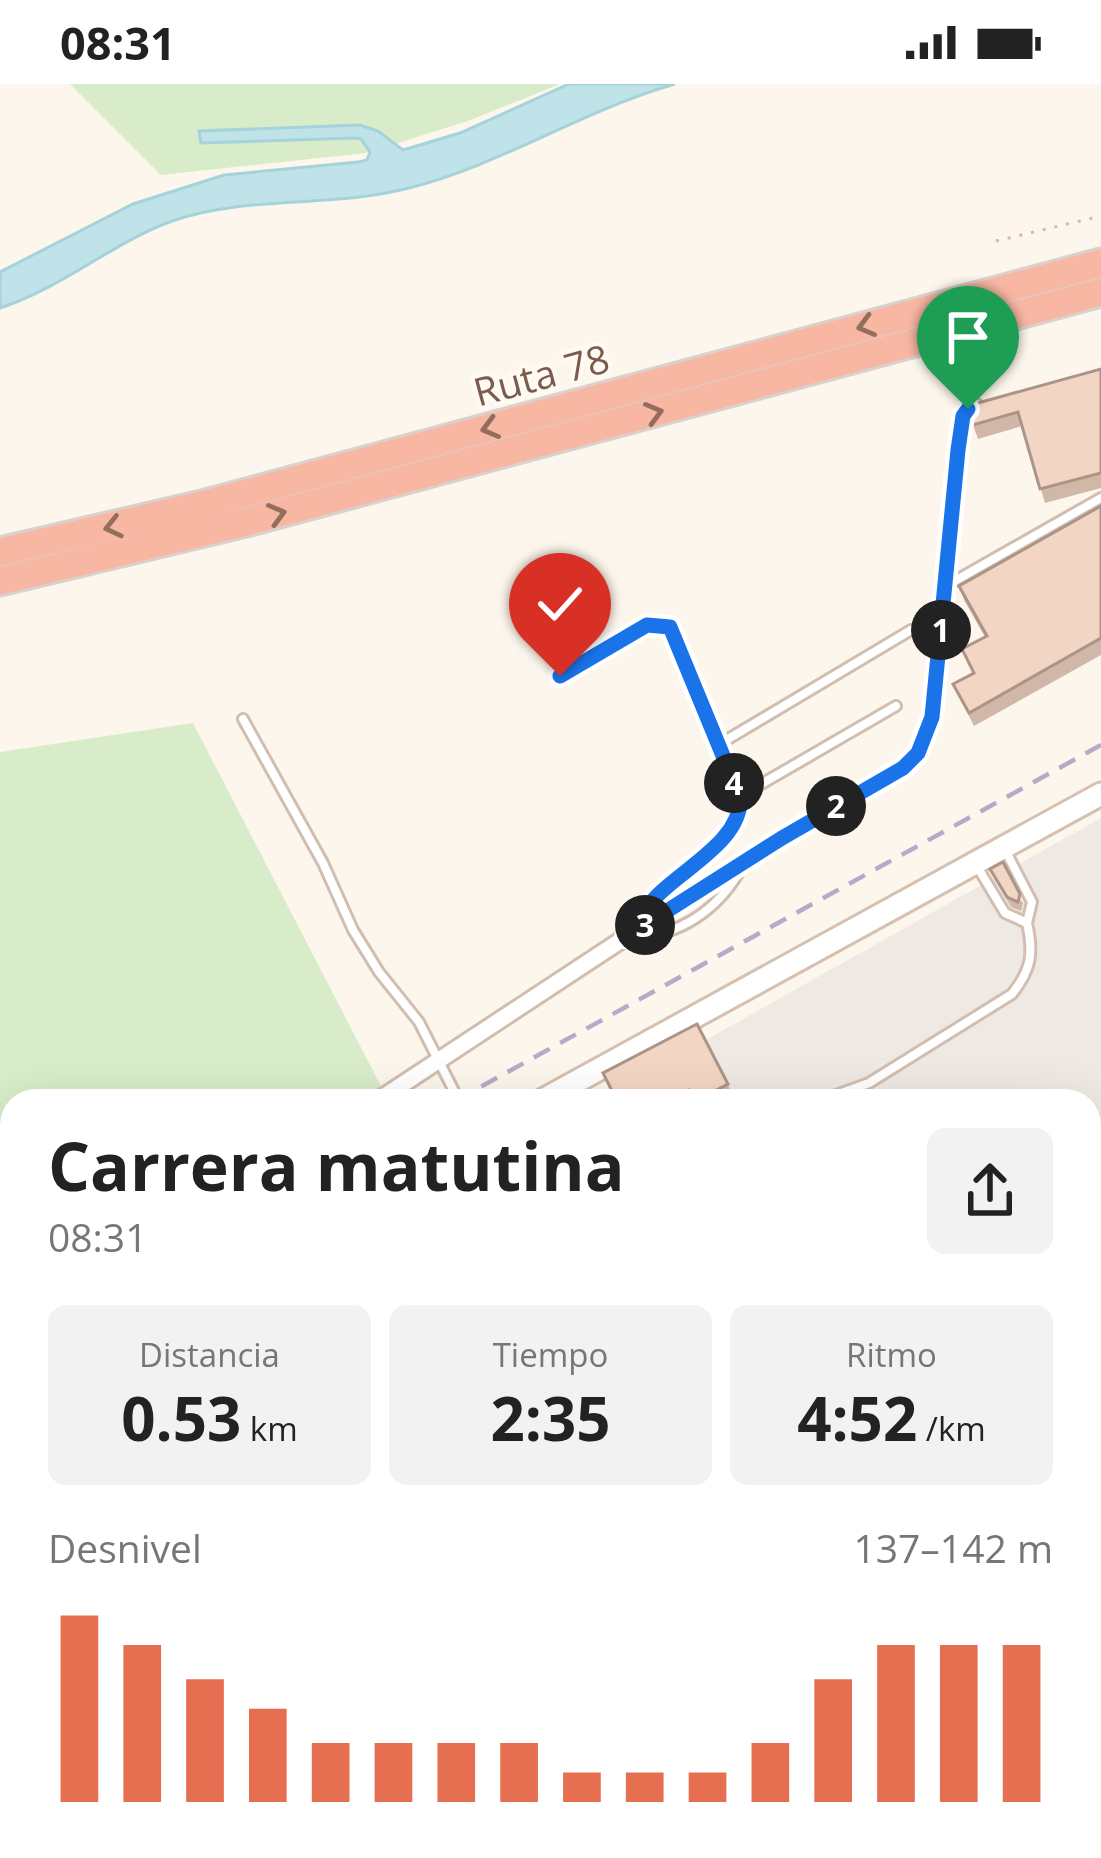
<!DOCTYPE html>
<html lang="es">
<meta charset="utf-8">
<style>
:root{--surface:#fff;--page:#f2f2f2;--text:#222;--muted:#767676;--accent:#e76f51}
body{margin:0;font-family:"Open Sans",sans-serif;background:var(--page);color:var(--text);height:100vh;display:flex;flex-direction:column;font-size:45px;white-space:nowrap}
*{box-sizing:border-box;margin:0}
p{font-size:39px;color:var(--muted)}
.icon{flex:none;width:66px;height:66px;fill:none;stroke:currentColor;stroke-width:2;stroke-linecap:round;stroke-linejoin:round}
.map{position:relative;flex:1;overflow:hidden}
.side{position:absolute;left:0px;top:1005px;width:1101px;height:771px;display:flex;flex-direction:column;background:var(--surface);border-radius:36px 36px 0 0;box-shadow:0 12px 48px #0002}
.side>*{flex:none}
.pin{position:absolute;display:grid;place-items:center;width:102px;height:102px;color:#fff;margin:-123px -51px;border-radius:50% 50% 50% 0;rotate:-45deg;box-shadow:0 0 12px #0007}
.pin .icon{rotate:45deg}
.km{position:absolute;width:60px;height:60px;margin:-30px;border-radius:50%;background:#222;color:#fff;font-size:33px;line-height:60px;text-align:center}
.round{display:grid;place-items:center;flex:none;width:126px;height:126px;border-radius:18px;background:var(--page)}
.overview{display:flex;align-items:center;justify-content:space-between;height:204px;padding:0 48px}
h1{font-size:66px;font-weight:700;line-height:90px}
.stats{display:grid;grid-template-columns:repeat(3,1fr);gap:18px;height:204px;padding:12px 48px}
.stats div{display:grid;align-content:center;border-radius:18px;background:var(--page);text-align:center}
.stats b{font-size:60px;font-weight:700}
.stats small{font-size:33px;font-weight:400}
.stats p{font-size:33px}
.chart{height:336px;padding:24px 48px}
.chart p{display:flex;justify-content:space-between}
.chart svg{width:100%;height:216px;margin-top:12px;stroke:var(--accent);stroke-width:6}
.status{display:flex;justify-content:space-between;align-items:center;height:84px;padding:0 60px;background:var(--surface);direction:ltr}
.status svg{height:33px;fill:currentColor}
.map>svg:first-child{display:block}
.industrial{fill:#efe9e4}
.green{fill:#d8ecc9}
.water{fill:#bfe3e8;stroke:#a5d3da;stroke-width:3}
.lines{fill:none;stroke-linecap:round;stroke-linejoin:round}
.lane-casing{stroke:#d1beb0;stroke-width:14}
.street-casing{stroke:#d1beb0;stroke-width:21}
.secondary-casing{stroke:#d6c0b0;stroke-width:27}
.highway-casing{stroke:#dad1cd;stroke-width:33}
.path{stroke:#d9b8a5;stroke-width:3;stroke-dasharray:3 9;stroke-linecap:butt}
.lane{stroke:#fff;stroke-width:8}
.street{stroke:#fff;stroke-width:15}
.secondary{stroke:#fff;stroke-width:21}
.highway{stroke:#f7b7a3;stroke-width:27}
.rail{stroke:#b9a8c9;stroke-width:4.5;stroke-dasharray:18 12;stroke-linecap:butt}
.wall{fill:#d1b7a8}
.shaded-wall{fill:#aa9588}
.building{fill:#f3d5c3;stroke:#aa9588;stroke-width:3}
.oneway{stroke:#936e5e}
.route-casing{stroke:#fff;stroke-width:24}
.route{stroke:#1a73e8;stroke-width:15}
.labels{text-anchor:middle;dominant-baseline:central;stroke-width:9;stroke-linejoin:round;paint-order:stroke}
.street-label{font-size:39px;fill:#7a5c4d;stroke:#fffaf3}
</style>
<div class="status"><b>08:31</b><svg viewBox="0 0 49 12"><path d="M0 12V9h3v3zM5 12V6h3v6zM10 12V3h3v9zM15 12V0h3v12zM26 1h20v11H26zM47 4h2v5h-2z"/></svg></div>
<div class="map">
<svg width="1101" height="1774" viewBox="0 0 1101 1774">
<rect width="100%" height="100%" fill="#fdf6ec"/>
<!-- industrial -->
<path class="industrial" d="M 1101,734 L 1101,1450 L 1089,1443 L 1089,1017 L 597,1017 Z
M 1089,1497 L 1101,1504 L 1101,1774 L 640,1774 L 624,1764 L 1089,1764 Z
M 12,1513 L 12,1764 L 544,1764 L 549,1767 L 548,1774 L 0,1774 L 0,1517 Z"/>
<!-- green -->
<path class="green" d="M 70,0 L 560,0 L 468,37 L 366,69 L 161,91 Z
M 193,639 L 383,1006 L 362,1017 L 12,1017 L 12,1208 L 0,1215 L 0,668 Z"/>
<!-- water -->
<path class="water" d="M 569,0 L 675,0 C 583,26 501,81 409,104 C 332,124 248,111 172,137 C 112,159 62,204 0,224 L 0,188 L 133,120 L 224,91 L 358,78 L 367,76 L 370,68 L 361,55 L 354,54 L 201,59 L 199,47 L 360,41 L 378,47 L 403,66 L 460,49 Z"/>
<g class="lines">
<defs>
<path id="lane" d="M 946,501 L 963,331 L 977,320
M 560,592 L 647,541 L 670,543 L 739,713 L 741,730 L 731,745 L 656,814 L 631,847
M 243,635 L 323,779 L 353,846 L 379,888 L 419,938 L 459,1017
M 718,661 L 911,546
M 739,713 L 896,622
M 975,779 L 1005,829 L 1027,839 L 1032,818 L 1004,764
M 626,853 L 911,677 L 932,633 L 946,502 L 1101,414
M 626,853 C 678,855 720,825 743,781
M 819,1017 L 869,999 L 1012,910 C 1031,886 1034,870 1027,839
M 1089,1472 L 1101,1454
M 30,1774 L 43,1769 L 55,1774
M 263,1774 L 267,1764"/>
<path id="street" d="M 377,1017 L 626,853
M 0,1227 L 12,1220
M 1089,1475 L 1101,1482
M 0,1493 L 12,1488
M 579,1764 L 596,1774"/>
<path id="secondary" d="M 541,1017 L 1101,710
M 0,1316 L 12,1309"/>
<path id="highway" d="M 0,468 L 206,420 L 1101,179
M 0,497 L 246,438 L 1101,208"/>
</defs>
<!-- lane casing -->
<use href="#lane" class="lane-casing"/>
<!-- street casing -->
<use href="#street" class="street-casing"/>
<!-- secondary casing -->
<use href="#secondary" class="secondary-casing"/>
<!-- highway casing -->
<use href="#highway" class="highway-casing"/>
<!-- path -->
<path class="path" d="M 996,157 L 1101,132"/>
<!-- lane -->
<use href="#lane" class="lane"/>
<!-- street -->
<use href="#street" class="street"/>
<!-- secondary -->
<use href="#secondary" class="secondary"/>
<!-- highway -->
<use href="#highway" class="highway"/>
<!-- rail -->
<path class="rail" d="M 455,1017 L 1101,661
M 0,1267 L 12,1261"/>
</g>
<!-- wall -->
<path class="wall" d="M 1101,285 L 1101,404 L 1045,419 L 1022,342 L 978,355 L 973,341 Z
M 1101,422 L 1101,571 L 974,642 L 953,600 L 973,589 L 962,565 L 985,553 L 964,516 L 959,502 Z
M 990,785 L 1023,819 L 1021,827 L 1011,823 Z
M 603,989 L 728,1000 L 734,1017 L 615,1017 Z
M 1101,1657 L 1101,1760 L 1089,1752 L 1089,1676 Z
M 93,1764 L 243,1764 L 239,1774 L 116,1774 Z
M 386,1764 L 504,1764 L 497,1774 L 402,1774 Z
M 667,1764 L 706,1764 L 700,1774 L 683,1774 Z"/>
<!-- shaded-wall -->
<path class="shaded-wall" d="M 1101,1265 L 1101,1293 L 1089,1313 L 1089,1285 Z
M 10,1713 L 12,1718 L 12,1741 L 0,1769 L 0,1736 Z
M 229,1764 L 243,1764 L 239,1774 L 224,1774 Z
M 486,1764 L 504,1764 L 497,1774 L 479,1774 Z
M 689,1764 L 706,1764 L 700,1774 L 693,1774 Z
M 905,1764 L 923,1764 L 917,1774 L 899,1774 Z"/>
<!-- building -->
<path class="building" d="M 1101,285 L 1101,389 L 1040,405 L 1018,328 L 973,341 L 967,322 Z
M 1101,422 L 1101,554 L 969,629 L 953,600 L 974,589 L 962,565 L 987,552 L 959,502 Z
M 1003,778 L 1020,810 L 1018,818 L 1007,813 L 990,785 Z
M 697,940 L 728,1000 L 695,1017 L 689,1006 L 667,1017 L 617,1017 L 603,989 Z
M 1089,1240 L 1101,1247 L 1101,1265 L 1089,1285 Z
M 0,1589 L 12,1594 L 12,1714 L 10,1713 L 0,1736 Z
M 1101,1657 L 1101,1746 L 1089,1738 L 1089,1676 Z
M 128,1764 L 229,1764 L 224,1774 L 152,1774 Z
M 301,1764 L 316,1764 L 340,1774 L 297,1774 Z
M 409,1764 L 486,1764 L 479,1774 L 425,1774 Z
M 750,1764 L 905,1764 L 899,1774 L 744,1774 Z"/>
<!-- one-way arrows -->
<defs><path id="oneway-chevron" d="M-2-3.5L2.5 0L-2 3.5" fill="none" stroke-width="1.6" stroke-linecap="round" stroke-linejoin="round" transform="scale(3)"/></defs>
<g class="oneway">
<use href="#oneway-chevron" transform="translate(866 242) rotate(165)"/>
<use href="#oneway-chevron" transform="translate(654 329) rotate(-15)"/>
<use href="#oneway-chevron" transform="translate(490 344) rotate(165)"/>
<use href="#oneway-chevron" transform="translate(277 430) rotate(-15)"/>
<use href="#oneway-chevron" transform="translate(113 443) rotate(167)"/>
</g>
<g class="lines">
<defs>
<path id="route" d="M 560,592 L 647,541 L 670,543 L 740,713 C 743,756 682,785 655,814 C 645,826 636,840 626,853 L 782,754 L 903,684 L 918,669 L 932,633 L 958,366 L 963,332 L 968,325"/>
</defs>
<!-- route casing -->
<use href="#route" class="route-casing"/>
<!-- route -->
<use href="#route" class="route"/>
</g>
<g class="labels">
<!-- street labels -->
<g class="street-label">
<text transform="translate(541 290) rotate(-15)">Ruta 78</text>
</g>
</g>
</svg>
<div class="pin" style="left:968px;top:325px;background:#1e9e55"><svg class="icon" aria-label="arrive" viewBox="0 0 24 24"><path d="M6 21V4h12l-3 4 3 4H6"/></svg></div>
<div class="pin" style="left:560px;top:592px;background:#d93025"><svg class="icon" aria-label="check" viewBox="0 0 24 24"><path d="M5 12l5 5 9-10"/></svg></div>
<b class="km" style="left:941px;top:546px">1</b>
<b class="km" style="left:836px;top:722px">2</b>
<b class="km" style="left:645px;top:841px">3</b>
<b class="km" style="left:734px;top:699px">4</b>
<section class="side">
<div class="overview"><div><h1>Carrera matutina</h1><p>08:31</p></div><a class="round"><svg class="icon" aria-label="share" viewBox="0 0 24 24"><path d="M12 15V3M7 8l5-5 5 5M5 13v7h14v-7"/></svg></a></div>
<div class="stats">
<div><p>Distancia</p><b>0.53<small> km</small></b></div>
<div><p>Tiempo</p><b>2:35</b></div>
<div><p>Ritmo</p><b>4:52<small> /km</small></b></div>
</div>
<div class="chart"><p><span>Desnivel</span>137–142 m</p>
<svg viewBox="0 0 160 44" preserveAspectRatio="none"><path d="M5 44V6M15 44V12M25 44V19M35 44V25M45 44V32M55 44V32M65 44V32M75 44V32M85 44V38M95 44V38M105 44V38M115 44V32M125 44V19M135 44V12M145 44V12M155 44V12"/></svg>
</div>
</section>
</div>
